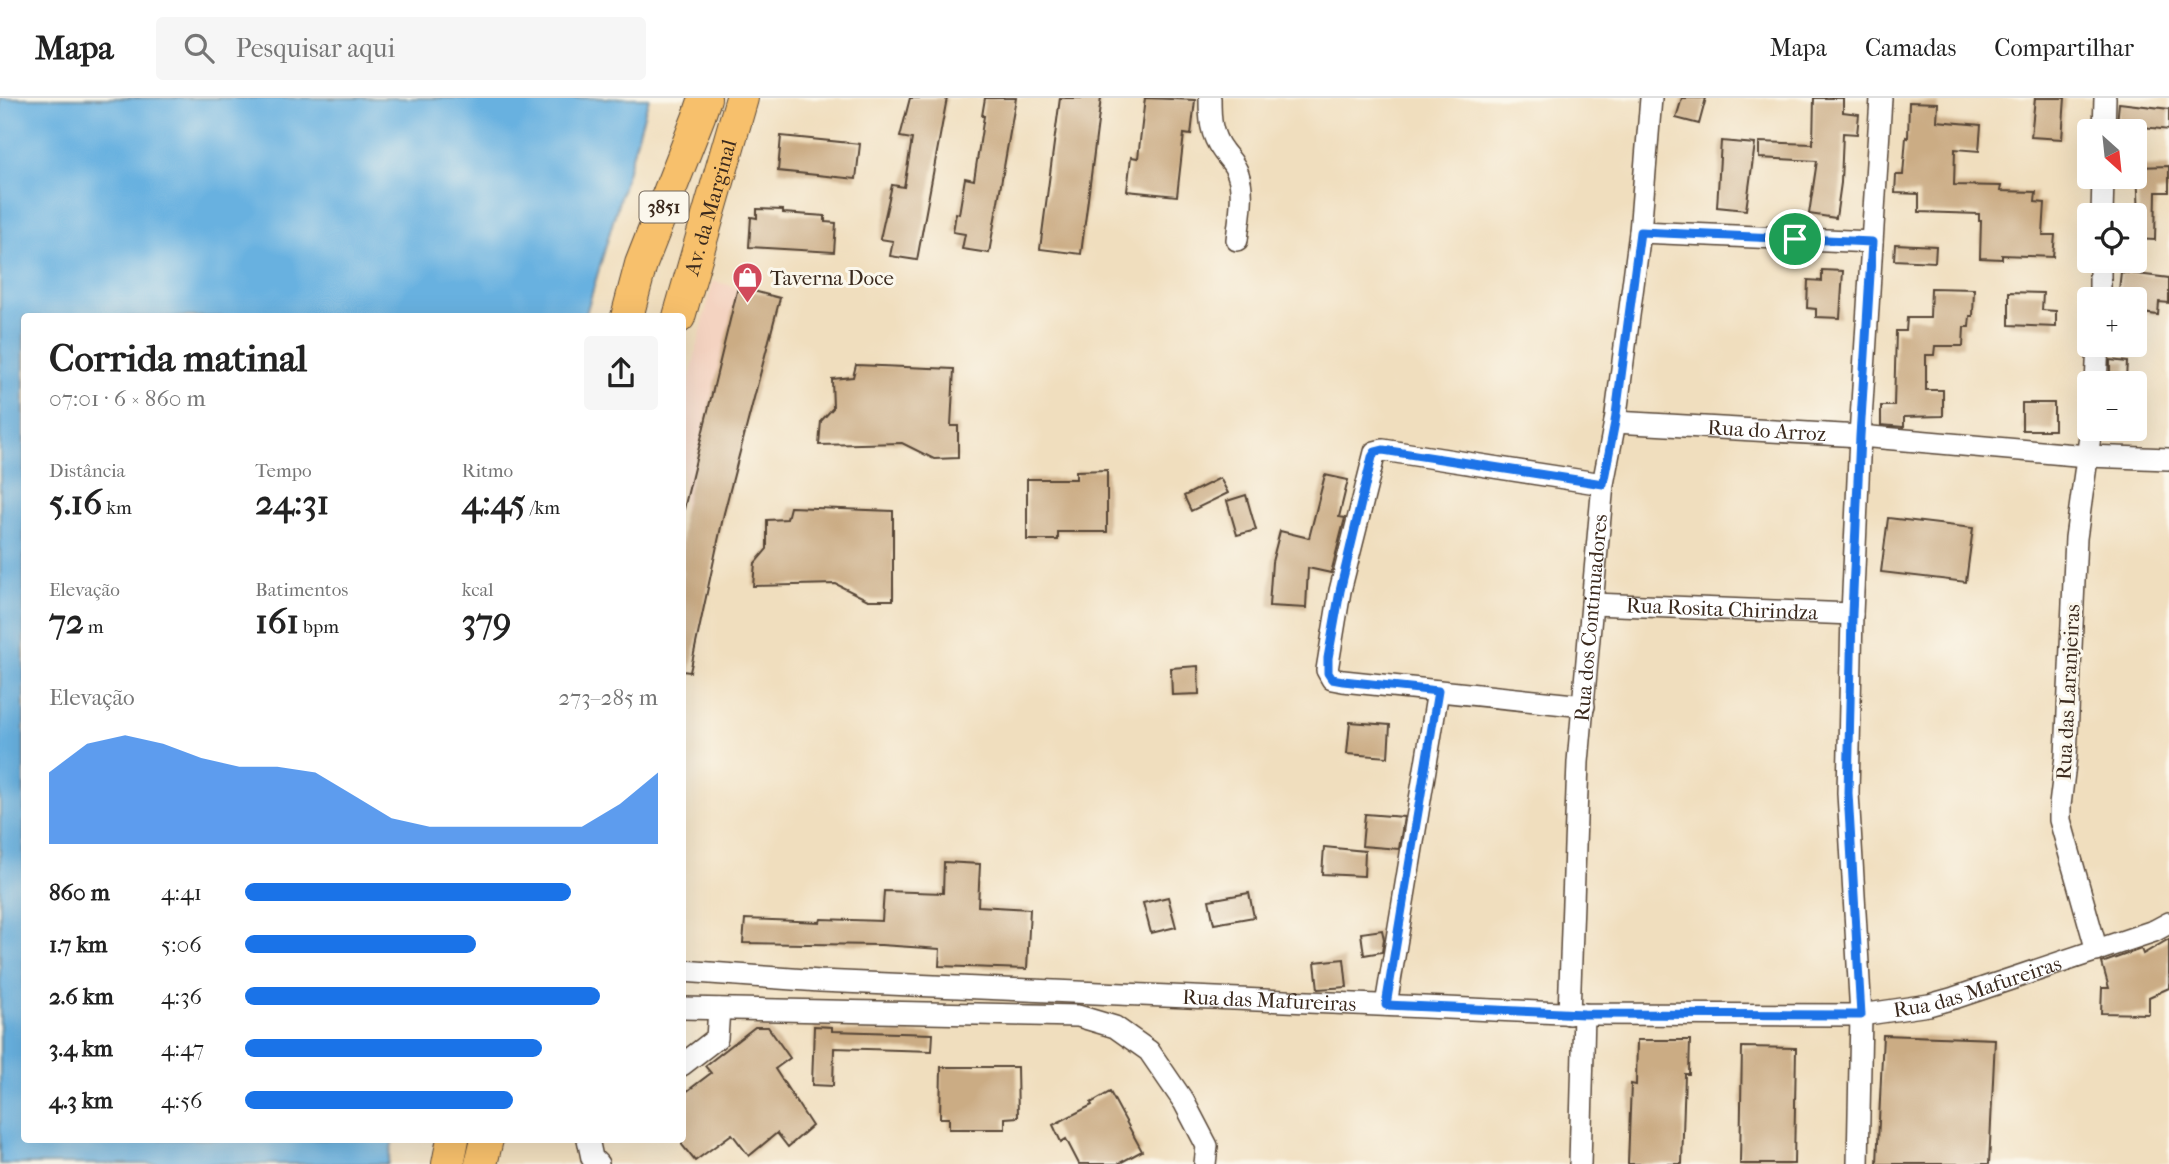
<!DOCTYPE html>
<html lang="pt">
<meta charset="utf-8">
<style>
:root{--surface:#fff;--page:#f6f6f6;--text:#222;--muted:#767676;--line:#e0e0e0;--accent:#1a73e8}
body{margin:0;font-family:"IM FELL French Canon",serif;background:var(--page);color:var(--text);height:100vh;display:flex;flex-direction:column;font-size:26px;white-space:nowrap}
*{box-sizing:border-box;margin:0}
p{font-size:23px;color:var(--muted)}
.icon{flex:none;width:38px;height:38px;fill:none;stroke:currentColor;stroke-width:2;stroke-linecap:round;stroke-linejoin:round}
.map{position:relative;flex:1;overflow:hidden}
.side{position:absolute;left:21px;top:215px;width:665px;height:830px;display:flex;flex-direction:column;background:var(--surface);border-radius:7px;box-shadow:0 7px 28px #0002}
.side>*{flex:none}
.needle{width:46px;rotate:153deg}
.buttons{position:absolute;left:2077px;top:21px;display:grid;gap:14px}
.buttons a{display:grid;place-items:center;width:70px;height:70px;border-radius:7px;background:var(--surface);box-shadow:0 7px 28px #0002;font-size:35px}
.pin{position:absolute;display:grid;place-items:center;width:60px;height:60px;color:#fff;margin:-30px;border:4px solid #fff;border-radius:50%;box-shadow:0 2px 7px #0007}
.round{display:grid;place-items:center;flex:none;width:74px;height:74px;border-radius:7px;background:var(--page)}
.summary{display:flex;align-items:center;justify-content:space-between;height:119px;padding:0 28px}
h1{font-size:38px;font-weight:700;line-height:52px}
.metrics{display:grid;grid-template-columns:repeat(3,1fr);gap:10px;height:119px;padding:7px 28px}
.metrics div{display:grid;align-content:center}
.metrics b{font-size:35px;font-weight:700}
.metrics small{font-size:19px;font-weight:400}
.metrics p{font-size:19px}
.chart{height:196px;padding:14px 28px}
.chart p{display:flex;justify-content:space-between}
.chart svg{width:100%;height:126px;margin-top:7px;fill:var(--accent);opacity:.7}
ul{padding:0 28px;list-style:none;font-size:23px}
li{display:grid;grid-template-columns:112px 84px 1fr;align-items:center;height:52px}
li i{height:18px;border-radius:9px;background:var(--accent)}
header{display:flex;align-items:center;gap:42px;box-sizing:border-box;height:98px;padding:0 35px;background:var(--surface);border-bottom:2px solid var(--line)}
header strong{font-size:33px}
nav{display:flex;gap:38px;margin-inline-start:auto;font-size:24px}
.search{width:490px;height:63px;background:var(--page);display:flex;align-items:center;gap:18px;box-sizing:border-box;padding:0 24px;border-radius:7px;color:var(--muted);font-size:26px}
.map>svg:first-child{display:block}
.built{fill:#f4d3c1}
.water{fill:#68b1e0;stroke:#526e7f;stroke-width:2}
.building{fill:#cbac84}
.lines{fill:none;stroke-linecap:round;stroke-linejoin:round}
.minor-casing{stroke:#564536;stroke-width:24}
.primary-casing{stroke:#564536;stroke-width:34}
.minor{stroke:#fff;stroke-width:21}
.primary{stroke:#f7c06c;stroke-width:32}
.route-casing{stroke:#fff;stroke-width:14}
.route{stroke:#1a73e8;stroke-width:9}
.labels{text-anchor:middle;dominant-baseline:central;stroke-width:6;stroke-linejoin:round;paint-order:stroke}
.shield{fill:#fbf7ec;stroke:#75685c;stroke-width:2}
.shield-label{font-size:19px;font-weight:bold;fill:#3b2a1e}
.street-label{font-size:21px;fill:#3b2a1e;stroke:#fbf7ec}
.poi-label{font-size:21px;fill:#3b2a1e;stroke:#fbf7ec;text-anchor:start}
</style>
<header>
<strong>Mapa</strong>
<div class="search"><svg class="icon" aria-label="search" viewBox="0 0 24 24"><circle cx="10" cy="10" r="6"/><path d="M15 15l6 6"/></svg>Pesquisar aqui</div>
<nav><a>Mapa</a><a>Camadas</a><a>Compartilhar</a></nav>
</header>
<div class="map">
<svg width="2169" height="1066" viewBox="0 0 2169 1066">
<rect width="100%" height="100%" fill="#fbf7ec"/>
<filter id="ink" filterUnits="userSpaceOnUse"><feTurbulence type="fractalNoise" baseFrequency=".0143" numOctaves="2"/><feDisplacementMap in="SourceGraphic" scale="14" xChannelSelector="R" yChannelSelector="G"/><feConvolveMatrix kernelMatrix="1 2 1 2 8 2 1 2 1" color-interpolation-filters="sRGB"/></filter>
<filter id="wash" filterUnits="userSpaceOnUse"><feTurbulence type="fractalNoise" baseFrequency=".00686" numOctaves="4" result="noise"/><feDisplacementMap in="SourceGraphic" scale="28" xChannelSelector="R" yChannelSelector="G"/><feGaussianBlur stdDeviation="1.57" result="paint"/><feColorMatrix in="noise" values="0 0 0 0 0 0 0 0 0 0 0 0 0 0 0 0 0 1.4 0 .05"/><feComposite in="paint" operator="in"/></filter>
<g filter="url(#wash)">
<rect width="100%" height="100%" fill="#f0debe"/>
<!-- built -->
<path class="built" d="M 713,183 L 780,200 L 724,415 L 683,605 L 683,308 Z"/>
<!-- water -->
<path class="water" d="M 0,0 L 649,0 L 585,219 L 24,219 L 24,1041 L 393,1041 L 388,1066 L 0,1066 Z"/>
<g id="blocks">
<!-- building -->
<path class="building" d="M 910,0 L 947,0 L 917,162 L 890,158 L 893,143 L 880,141 L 892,87 L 904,89 L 912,41 L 900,39 Z
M 985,0 L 1016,0 L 989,155 L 962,151 L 965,136 L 953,134 L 956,115 L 959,116 L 965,80 L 974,82 L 984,18 L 982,18 Z
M 1060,0 L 1101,0 L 1081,156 L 1040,151 Z
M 1145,0 L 1195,2 L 1191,37 L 1184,36 L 1177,98 L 1127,93 L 1131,59 L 1138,60 Z
M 1682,0 L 1706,0 L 1699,26 L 1676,20 Z
M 1814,0 L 1843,0 L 1843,14 L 1859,16 L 1857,36 L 1843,35 L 1841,85 L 1836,120 L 1809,116 L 1817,63 L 1759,60 L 1759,44 L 1813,46 Z
M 2035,0 L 2065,0 L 2062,41 L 2031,39 Z
M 1909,4 L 1938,5 L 1937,23 L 1981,27 L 1979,53 L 1955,51 L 1954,87 L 2001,88 L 2000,93 L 2036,94 L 2035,104 L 2045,105 L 2043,137 L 2055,137 L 2053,159 L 2002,157 L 2002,161 L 1980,160 L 1981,123 L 1979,123 L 1979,116 L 1919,114 L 1919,96 L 1895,95 L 1896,77 L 1903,77 L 1906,39 L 1908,40 Z
M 2119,5 L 2169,11 L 2169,32 L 2117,26 Z
M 781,38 L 860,46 L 856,81 L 778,73 Z
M 1721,43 L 1755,46 L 1746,112 L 1717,109 Z
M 2169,68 L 2169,94 L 2156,94 L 2155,142 L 2135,141 L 2135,120 L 2139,120 L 2137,69 Z
M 757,111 L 783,112 L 783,115 L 825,118 L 825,124 L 836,125 L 834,154 L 749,149 L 751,119 L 757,120 Z
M 1895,146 L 1936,148 L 1935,164 L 1894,162 Z
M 1822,172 L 1843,173 L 1840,220 L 1816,219 L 1816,211 L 1807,210 L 1808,182 L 1822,183 Z
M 2121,174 L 2169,180 L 2169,205 L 2159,204 L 2158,217 L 2135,214 L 2135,201 L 2118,201 Z
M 738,189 L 780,200 L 724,415 L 690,574 L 682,573 L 682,419 Z
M 1931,190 L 1974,191 L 1973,218 L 1970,218 L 1969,229 L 1964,229 L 1963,248 L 1935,248 L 1934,257 L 1926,257 L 1926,292 L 1943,292 L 1943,318 L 1904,319 L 1904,329 L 1881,327 L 1881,308 L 1894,308 L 1896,233 L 1906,233 L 1907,220 L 1930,220 Z
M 2009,194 L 2043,195 L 2042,212 L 2056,213 L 2056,229 L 2009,227 Z
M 2110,262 L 2127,264 L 2126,280 L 2110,278 Z
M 856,267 L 954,271 L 951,328 L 958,328 L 958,360 L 934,361 L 902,345 L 819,347 L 821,323 L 833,310 L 832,281 L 853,279 Z
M 2022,305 L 2054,305 L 2054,332 L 2022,332 Z
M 1107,372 L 1107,434 L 1058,434 L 1058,442 L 1027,442 L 1027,381 L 1076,381 L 1076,373 Z
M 1325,377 L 1348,382 L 1339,419 L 1345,420 L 1331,475 L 1308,470 L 1306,510 L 1269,508 L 1272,464 L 1280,433 L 1309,440 Z
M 1220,380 L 1228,395 L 1191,413 L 1184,398 Z
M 1246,397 L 1256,432 L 1237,437 L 1227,403 Z
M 790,409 L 893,413 L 893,502 L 868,502 L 836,486 L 753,488 L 755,465 L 767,451 L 767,422 L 787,421 Z
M 1888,420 L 1973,430 L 1966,484 L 1881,474 Z
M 1198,568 L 1199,596 L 1172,597 L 1171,570 Z
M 1350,624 L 1390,627 L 1388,659 L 1347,656 Z
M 1365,716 L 1404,719 L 1399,751 L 1362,748 Z
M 1324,749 L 1365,753 L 1364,778 L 1322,776 Z
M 944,764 L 980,766 L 978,808 L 1030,811 L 1027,871 L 939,868 L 940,851 L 881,847 L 743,845 L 745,821 L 820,824 L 821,821 L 882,823 L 884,793 L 943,795 Z
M 1249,795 L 1254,819 L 1214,826 L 1209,802 Z
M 1168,799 L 1176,829 L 1151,835 L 1143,805 Z
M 1382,832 L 1384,841 L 1382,854 L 1364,857 L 1361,835 Z
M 2169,841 L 2169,890 L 2149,899 L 2149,916 L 2101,915 L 2102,890 L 2109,890 L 2102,865 L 2141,851 L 2143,856 Z
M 1344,861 L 1347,889 L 1318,891 L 1315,864 Z
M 814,928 L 832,929 L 832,933 L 933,936 L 932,953 L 834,950 L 833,988 L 812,987 Z
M 755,929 L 768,929 L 790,960 L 775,971 L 812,1028 L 788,1049 L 777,1035 L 749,1058 L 732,1036 L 695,1063 L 682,1047 L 682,997 L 711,975 L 705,968 Z
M 1883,937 L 1995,941 L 1989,1066 L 1877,1066 Z
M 1637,942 L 1690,942 L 1689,976 L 1685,976 L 1682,1066 L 1628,1066 L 1631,986 L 1636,987 Z
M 1742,949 L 1796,950 L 1794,1066 L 1740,1066 Z
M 941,969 L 1017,969 L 1018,1019 L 1005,1020 L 1005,1031 L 949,1031 L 949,1020 L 940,1020 Z
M 1110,994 L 1142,1053 L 1118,1066 L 1079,1066 L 1066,1041 L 1061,1044 L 1053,1027 L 1092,1007 L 1091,1005 Z"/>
</g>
</g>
<g filter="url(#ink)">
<use href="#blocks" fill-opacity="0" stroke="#564536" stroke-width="2"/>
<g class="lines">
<defs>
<g id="minor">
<path d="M 1210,0 C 1210,20 1210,36 1223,53 C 1228,60 1235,66 1238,76 C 1245,96 1239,121 1237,142"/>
<path d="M 2104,33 L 2105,0"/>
<path d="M 2102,117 L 2103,79"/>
<path d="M 1640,134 L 1872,144"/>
<path d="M 2100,201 L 2100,163"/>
<path d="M 2096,285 L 2098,247"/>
<path id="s1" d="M 1615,324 L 1860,338 L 2087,358 L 2169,361"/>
<path d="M 2091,331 L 2076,440 L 2066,658 L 2060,707 L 2060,722 L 2097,853"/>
<path id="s2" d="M 1592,506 L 1852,516"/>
<path d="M 1584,608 L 1343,583 L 1332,581 L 1327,572 L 1340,493 L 1375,354 L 1383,352 L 1603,386"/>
<path id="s3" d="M 682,873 L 820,883 L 1584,916 L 1861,917 L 1929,907 L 1954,900 L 2154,833 L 2169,825"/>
<path d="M 1386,907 L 1438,593"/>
<path d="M 682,910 L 1078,918 L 1115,929 L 1149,953 L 1184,1004 L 1207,1048 L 1205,1066"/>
<path id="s4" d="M 1569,916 L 1578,664 L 1592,506 L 1603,386 L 1615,324 L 1640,134 L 1651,0"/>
<path d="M 682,967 L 717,940 L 719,911"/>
<path d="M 588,1041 L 592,1060 L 598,1066"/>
<path d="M 1580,1066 L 1584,916"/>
<path d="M 1858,1066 L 1861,917 L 1848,695 L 1852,516 L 1860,338 L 1881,0"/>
</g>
<g id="primary">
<path d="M 627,219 L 641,166 L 699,18 L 705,0"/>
<path id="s5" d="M 679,219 L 742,0"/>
<path d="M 448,1066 L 453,1041"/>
<path d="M 481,1066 L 487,1041"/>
</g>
</defs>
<!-- minor casing -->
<use href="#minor" class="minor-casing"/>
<!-- primary casing -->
<use href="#primary" class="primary-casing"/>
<!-- minor -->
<use href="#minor" class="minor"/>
<!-- primary -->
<use href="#primary" class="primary"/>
</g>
</g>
<g class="lines" filter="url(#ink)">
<defs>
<path id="route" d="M 1640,134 L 1872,144 L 1860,338 L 1852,516 L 1848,695 L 1861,917 L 1584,916 L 1386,907 L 1438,593 L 1343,583 L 1332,581 L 1328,575 L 1328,560 L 1340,493 L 1372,359 L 1375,354 L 1383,352 L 1603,386 L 1615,324 Z"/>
</defs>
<!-- route casing -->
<use href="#route" class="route-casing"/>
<!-- route -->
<use href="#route" class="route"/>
</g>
<!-- icons -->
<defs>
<symbol id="shop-pin" viewBox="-11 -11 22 30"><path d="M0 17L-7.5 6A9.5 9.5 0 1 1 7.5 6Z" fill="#d1495b" stroke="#fbf7ec"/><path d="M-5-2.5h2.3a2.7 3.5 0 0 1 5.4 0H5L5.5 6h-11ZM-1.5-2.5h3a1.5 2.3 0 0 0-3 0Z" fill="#fff"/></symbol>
</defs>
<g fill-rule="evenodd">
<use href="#shop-pin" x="730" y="162" width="35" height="47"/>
</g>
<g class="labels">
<!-- shield labels -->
<rect class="shield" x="639.5" y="93.5" width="49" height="31" rx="5"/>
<g class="shield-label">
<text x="664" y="109">3851</text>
</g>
<!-- street labels -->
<g class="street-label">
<text stroke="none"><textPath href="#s5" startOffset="114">Av. da Marginal</textPath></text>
<text stroke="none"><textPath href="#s1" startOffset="152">Rua do Arroz</textPath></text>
<text stroke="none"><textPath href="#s2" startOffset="130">Rua Rosita Chirindza</textPath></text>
<text stroke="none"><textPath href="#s4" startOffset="397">Rua dos Continuadores</textPath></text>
<text transform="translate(2068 594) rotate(-87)">Rua das Laranjeiras</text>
<text stroke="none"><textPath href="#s3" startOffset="1300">Rua das Mafureiras</textPath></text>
<text stroke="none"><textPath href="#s3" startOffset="588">Rua das Mafureiras</textPath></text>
</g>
<!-- poi labels -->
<g class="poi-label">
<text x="770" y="180">Taverna Doce</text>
</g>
</g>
</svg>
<div class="buttons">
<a><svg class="needle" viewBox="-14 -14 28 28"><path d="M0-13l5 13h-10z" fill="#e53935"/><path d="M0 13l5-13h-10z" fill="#767676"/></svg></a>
<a><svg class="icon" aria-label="locate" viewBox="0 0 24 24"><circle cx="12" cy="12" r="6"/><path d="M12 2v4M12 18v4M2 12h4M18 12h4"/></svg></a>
<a>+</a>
<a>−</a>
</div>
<div class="pin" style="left:1795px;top:141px;background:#1e9e55"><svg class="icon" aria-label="arrive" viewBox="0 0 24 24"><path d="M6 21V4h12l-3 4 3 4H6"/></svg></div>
<section class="side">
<div class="summary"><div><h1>Corrida matinal</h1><p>07:01 · 6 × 860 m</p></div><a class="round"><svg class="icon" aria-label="share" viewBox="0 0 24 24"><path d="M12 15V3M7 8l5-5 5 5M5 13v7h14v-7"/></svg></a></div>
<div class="metrics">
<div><p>Distância</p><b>5.16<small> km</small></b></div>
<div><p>Tempo</p><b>24:31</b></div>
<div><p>Ritmo</p><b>4:45<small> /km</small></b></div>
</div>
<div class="metrics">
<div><p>Elevação</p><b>72<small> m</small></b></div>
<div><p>Batimentos</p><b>161<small> bpm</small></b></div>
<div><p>kcal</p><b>379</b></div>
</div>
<div class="chart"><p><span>Elevação</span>273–285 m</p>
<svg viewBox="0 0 160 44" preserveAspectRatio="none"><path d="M0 44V19L10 9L20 6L30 9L40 14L50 17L60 17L70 19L80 27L90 35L100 38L110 38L120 38L130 38L140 38L150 30L160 19V44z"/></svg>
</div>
<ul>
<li><b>860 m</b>4:41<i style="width:79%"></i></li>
<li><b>1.7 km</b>5:06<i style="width:56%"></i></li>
<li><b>2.6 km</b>4:36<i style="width:86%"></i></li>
<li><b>3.4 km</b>4:47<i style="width:72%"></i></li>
<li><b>4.3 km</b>4:56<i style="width:65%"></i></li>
</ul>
</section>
</div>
